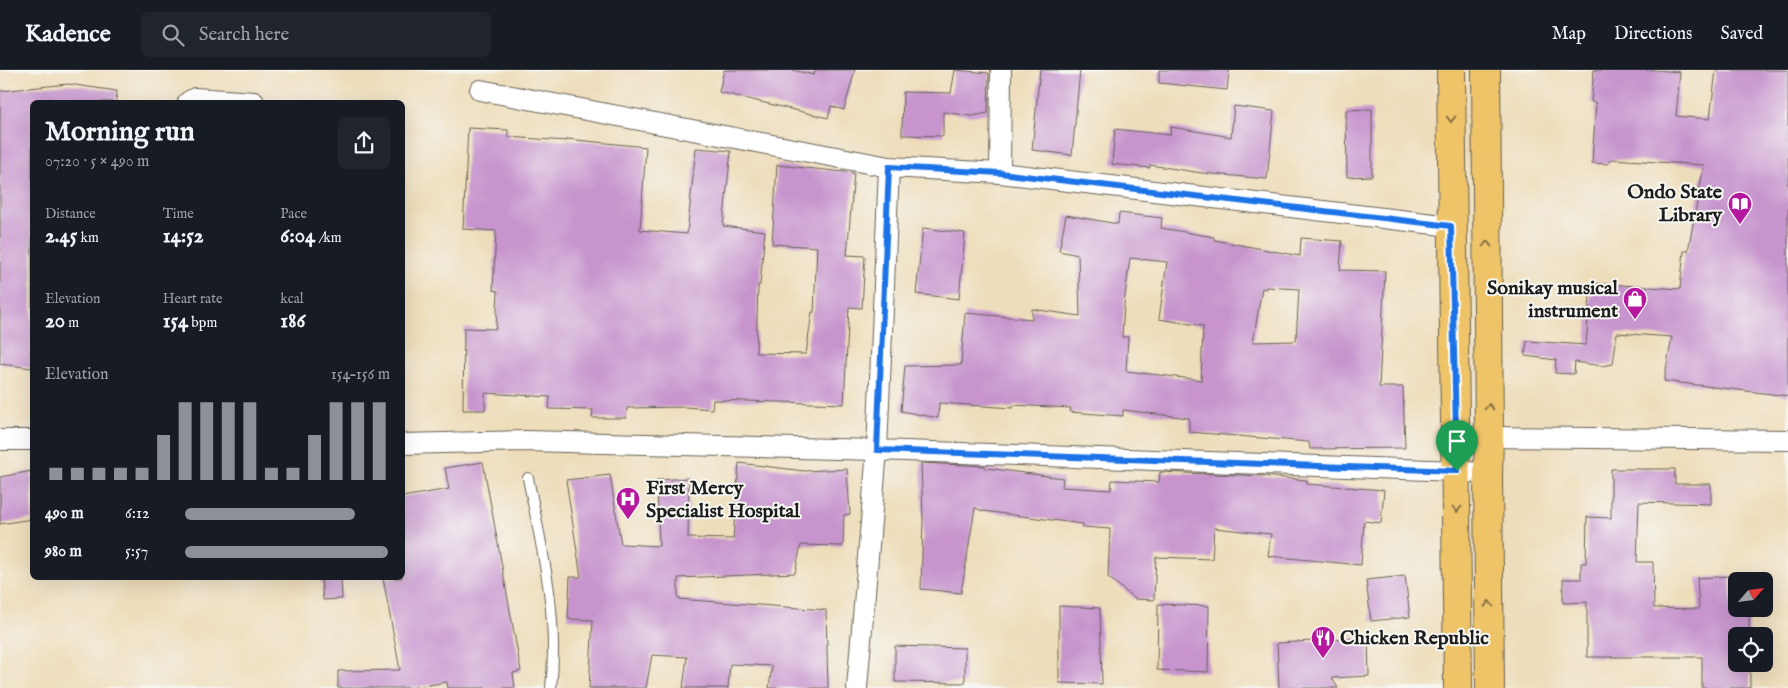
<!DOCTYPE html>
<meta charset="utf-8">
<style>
:root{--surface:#171b24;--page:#20242c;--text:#f1f3f6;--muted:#9ea1a6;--line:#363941;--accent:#8c9099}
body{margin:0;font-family:"IM FELL English",serif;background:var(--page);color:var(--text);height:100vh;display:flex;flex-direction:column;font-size:19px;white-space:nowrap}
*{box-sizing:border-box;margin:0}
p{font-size:16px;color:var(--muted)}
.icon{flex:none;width:28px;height:28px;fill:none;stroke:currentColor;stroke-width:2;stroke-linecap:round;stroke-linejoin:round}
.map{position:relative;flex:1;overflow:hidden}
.side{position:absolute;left:30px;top:30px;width:375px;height:480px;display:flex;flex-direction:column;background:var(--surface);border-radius:8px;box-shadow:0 5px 20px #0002}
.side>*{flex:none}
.needle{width:32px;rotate:62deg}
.fabs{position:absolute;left:1728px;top:502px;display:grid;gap:10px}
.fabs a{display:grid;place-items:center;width:45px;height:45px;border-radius:8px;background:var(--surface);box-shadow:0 5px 20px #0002;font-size:25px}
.pin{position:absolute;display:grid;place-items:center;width:42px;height:42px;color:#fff;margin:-51px -21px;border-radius:50% 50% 50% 0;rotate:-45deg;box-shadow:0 0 5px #0007}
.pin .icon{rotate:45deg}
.round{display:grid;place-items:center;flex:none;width:52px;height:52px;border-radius:8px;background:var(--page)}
.summary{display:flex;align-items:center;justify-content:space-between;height:85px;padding:0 15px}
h1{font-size:28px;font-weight:700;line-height:38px}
.metrics{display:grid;grid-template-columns:repeat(3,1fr);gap:8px;height:85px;padding:5px 15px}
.metrics div{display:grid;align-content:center}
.metrics b{font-size:21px;font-weight:700}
.metrics small{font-size:14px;font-weight:400}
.metrics p{font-size:14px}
.chart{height:140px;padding:10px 15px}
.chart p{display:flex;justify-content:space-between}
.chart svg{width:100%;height:90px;margin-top:5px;stroke:var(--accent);stroke-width:6}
ul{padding:0 15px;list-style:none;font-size:16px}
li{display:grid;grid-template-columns:80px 60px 1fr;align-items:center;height:38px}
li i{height:12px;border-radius:6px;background:var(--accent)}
header{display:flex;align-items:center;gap:30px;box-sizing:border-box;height:70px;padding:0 25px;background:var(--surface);border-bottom:1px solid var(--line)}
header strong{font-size:24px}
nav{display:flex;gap:28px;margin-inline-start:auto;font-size:18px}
.search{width:350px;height:45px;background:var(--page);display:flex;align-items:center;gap:12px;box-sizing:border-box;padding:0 18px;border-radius:8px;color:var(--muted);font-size:19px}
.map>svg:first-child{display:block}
.building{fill:#c794ce;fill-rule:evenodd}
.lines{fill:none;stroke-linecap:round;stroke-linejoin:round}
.service-casing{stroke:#666053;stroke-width:12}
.minor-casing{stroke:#666053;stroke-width:22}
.primary-casing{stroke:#666053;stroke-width:30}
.service{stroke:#fff;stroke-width:10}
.minor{stroke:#fff;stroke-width:20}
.primary{stroke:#efc469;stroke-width:28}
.oneway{stroke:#867042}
.route-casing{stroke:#fff;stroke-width:10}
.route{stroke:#1a73e8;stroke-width:6}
.labels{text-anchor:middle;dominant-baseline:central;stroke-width:4;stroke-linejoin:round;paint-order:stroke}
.poi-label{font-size:20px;font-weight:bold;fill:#1c1c1c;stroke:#f6f6f2;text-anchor:end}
</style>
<header>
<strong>Kadence</strong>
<div class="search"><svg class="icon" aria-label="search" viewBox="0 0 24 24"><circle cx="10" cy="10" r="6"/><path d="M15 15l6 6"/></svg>Search here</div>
<nav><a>Map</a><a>Directions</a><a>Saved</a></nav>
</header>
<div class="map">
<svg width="1788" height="618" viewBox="0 0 1788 618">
<rect width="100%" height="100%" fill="#f6f6f2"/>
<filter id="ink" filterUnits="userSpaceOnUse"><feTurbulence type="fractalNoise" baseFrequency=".02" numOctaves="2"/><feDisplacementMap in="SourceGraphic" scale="10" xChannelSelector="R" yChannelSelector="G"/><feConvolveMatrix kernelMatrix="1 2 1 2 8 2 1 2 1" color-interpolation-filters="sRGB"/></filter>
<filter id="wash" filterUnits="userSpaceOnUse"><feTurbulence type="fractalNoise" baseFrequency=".0096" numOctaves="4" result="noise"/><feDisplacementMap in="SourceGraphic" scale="20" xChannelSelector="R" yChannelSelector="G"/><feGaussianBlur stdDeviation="1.12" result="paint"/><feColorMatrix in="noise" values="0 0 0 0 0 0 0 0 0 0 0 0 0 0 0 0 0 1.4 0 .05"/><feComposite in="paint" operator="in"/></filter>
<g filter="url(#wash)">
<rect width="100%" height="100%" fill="#eeddba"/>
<g id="blocks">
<!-- building -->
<path class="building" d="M 724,0 L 792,0 L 814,5 L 815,0 L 855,0 L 844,40 L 831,36 L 828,48 L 719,22 Z
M 955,0 L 989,3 L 988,43 L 972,46 L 943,42 L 943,66 L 902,65 L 903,22 L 951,23 Z
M 1040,0 L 1080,0 L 1072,85 L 1032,80 Z
M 1159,0 L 1229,0 L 1227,20 L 1159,13 Z
M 1594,0 L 1656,0 L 1680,2 L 1676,46 L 1710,49 L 1716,0 L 1788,0 L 1788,326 L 1664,311 L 1672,267 L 1617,263 L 1613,294 L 1602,296 L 1575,292 L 1574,304 L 1555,303 L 1556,290 L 1525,286 L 1527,271 L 1586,275 L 1591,213 L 1680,219 L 1684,181 L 1688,181 L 1704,95 L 1611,89 L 1608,94 L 1592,93 L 1596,33 L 1591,32 Z
M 68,14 L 117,21 L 116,32 L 32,32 L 32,298 L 0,294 L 0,21 Z
M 1234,36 L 1274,41 L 1267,109 L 1202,103 L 1150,95 L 1150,98 L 1112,94 L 1115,59 L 1170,65 L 1171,57 L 1231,67 Z
M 1372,39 L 1372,106 L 1347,107 L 1346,40 Z
M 468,58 L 508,60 L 508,67 L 567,71 L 567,69 L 646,77 L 640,160 L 687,164 L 696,78 L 731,81 L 723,156 L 765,161 L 760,215 L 758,215 L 756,283 L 806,284 L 812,242 L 814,242 L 817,177 L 772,174 L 777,95 L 854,103 L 847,185 L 865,186 L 862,238 L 849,237 L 844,334 L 713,330 L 712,339 L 685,337 L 627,338 L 626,348 L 592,348 L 593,340 L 549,339 L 550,327 L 485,323 L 485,340 L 463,340 L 464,258 L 496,259 L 498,221 L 493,220 L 496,161 L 463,159 Z
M 1119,143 L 1162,148 L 1161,158 L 1214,167 L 1214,170 L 1300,186 L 1301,168 L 1342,171 L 1340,200 L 1385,201 L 1379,317 L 1403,317 L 1405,378 L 1310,379 L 1309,372 L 1189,362 L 1189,348 L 1123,340 L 1123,346 L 1070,342 L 1071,338 L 1013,335 L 1013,338 L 939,333 L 938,348 L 901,341 L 905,296 L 961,295 L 965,243 L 1032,249 L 1032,239 L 1080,246 L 1078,185 L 1059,181 L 1066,145 L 1118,154 ZM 1130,188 L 1167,192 L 1159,249 L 1203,256 L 1201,310 L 1126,301 L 1128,267 L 1122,267 L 1124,234 ZM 1266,217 L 1299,219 L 1296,271 L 1253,272 L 1262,218 L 1266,219 Z
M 923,158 L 965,163 L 959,229 L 916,224 Z
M 483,392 L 521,601 L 513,603 L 515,618 L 448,618 L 447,612 L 411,618 L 338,618 L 338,601 L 400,600 L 383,508 L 402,508 L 402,427 L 449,419 L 445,398 Z
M 739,393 L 804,401 L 847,399 L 850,444 L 844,445 L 843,476 L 801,475 L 795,503 L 678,508 L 678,529 L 826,540 L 828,618 L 769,618 L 772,596 L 730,594 L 728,618 L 683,618 L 687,587 L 652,585 L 646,618 L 589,618 L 593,550 L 568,549 L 570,507 L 581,507 L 566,410 L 610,405 L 621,474 L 659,476 L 657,410 L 689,408 L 688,468 L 733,469 Z
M 921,393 L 985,396 L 985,398 L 1063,408 L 1062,417 L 1111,420 L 1112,410 L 1159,412 L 1160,402 L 1263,406 L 1307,410 L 1307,414 L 1384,420 L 1381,453 L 1364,451 L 1361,495 L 1268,486 L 1271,464 L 1214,458 L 1212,489 L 1156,487 L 1154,530 L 1135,529 L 1108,507 L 1110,459 L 1083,457 L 1083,454 L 983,441 L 975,438 L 961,523 L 921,519 L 923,450 Z
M 1611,399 L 1675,399 L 1675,414 L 1711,414 L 1711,434 L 1639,432 L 1637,492 L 1653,492 L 1654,538 L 1699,539 L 1697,508 L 1730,506 L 1732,540 L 1749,540 L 1749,566 L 1736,566 L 1736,594 L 1750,594 L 1750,618 L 1702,618 L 1702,587 L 1587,587 L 1587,532 L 1563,533 L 1563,509 L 1581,509 L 1581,493 L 1586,493 L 1587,447 L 1611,448 Z
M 32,401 L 32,449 L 0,454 L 0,407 Z
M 1405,506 L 1410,547 L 1371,551 L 1366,510 Z
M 321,508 L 341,508 L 342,529 L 323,530 Z
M 1158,534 L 1209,536 L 1208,602 L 1157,600 Z
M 1059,536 L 1100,538 L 1102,614 L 1059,613 Z
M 1368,568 L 1369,606 L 1332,608 L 1338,618 L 1279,618 L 1277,573 Z
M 895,576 L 965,578 L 965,613 L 895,612 Z"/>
</g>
</g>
<g filter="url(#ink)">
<use href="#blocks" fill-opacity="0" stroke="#666053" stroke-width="1"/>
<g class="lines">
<defs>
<path id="service" d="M 528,408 C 542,479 559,545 551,618"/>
<path id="minor" d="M 480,20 L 889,97 L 1000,103 L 1451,156
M 188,32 L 195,28 L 254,32
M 1000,103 L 1001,0
M 1489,367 L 1788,370
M 0,370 L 32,370
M 402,374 L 527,371 L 877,380 L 1457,401 L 1488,404
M 857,618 L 877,380 L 889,97"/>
<path id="primary" d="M 1451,0 C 1452,206 1457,412 1458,618
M 1486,0 L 1489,367 L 1488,404 L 1490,618"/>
</defs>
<!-- service casing -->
<use href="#service" class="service-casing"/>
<!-- minor casing -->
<use href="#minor" class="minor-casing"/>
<!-- primary casing -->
<use href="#primary" class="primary-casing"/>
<!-- service -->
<use href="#service" class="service"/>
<!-- minor -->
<use href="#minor" class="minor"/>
<!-- primary -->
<use href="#primary" class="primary"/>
</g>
<!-- one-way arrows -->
<defs><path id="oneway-chevron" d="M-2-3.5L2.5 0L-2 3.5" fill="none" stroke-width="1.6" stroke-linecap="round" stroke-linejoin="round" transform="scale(1.25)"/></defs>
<g class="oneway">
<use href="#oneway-chevron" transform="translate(1451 49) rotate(90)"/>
<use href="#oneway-chevron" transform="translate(1487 174) rotate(-90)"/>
<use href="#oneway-chevron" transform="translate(1489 337) rotate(-90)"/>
<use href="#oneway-chevron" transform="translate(1457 439) rotate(90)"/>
<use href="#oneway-chevron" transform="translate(1489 534) rotate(-91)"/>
</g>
</g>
<g class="lines" filter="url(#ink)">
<defs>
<path id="route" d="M 889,97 L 1000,103 L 1451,156 L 1457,401 L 877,380 Z"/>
</defs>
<!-- route casing -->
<use href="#route" class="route-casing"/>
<!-- route -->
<use href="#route" class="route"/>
</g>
<!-- icons -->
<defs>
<symbol id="library-pin" viewBox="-11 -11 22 30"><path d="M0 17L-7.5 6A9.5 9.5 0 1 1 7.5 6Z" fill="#b5179e" stroke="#f6f6f2"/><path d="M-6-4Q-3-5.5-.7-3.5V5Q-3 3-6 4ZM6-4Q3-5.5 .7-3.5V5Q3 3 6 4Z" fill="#fff"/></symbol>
<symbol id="shop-pin" viewBox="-11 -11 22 30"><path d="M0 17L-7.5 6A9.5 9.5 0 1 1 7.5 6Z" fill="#b5179e" stroke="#f6f6f2"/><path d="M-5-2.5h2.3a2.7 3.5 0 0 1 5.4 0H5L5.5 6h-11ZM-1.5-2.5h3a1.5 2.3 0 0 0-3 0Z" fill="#fff"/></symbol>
<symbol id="hospital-pin" viewBox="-11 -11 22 30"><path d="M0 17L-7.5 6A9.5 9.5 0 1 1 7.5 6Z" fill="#b5179e" stroke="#f6f6f2"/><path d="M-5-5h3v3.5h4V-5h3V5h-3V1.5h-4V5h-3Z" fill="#fff"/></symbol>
<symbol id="restaurant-pin" viewBox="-11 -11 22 30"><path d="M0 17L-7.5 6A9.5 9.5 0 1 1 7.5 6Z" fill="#b5179e" stroke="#f6f6f2"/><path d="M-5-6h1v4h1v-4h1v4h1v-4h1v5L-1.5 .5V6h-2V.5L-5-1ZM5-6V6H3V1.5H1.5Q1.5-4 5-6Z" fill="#fff"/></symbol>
</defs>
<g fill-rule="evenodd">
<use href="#library-pin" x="1726" y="120" width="28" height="38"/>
<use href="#shop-pin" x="1621" y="215" width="28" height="38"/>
<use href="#hospital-pin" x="614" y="415" width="28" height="38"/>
<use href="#restaurant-pin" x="1309" y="554" width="28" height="38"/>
</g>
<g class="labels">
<!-- poi labels -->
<g class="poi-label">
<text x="1722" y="122">Ondo State<tspan x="1722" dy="23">Library</tspan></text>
<text x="1618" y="218">Sonikay musical<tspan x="1618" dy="23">instrument</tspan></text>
<text x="646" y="418" text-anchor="start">First Mercy<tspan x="646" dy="23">Specialist Hospital</tspan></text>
<text x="1340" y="568" text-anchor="start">Chicken Republic</text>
</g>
</g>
</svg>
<div class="fabs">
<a><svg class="needle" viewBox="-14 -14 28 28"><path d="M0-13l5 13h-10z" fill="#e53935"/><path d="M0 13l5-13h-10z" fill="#9ea1a6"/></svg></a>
<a><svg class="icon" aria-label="locate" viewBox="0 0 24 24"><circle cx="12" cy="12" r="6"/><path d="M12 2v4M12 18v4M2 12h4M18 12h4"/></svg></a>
</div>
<div class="pin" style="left:1457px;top:401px;background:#1e9e55"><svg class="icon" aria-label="arrive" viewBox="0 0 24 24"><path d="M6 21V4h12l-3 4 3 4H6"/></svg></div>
<section class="side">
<div class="summary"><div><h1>Morning run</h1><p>07:20 · 5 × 490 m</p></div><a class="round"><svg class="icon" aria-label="share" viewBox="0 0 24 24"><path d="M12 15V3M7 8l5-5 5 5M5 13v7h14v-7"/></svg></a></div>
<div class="metrics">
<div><p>Distance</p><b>2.45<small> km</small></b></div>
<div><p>Time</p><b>14:52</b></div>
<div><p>Pace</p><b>6:04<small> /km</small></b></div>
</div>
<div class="metrics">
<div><p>Elevation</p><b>20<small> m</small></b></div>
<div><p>Heart rate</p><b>154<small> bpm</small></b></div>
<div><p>kcal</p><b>186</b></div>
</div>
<div class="chart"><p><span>Elevation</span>154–156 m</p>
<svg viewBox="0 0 160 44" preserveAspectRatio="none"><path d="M5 44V38M15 44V38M25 44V38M35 44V38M45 44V38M55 44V22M65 44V6M75 44V6M85 44V6M95 44V6M105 44V38M115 44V38M125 44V22M135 44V6M145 44V6M155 44V6"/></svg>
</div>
<ul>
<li><b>490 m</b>6:12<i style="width:83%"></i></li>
<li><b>980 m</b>5:57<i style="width:99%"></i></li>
</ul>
</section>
</div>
